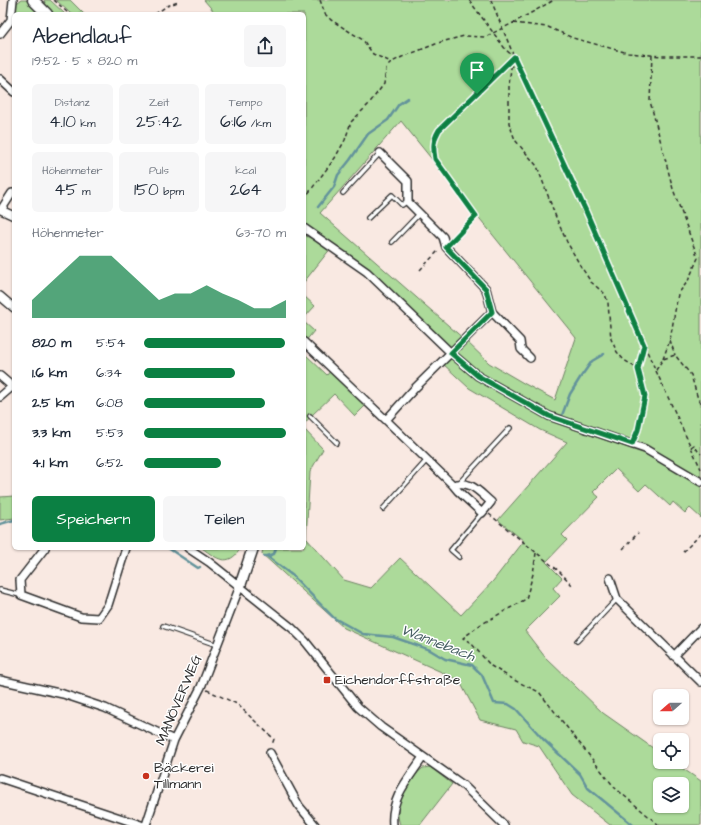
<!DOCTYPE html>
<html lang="de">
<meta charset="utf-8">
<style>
:root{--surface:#fff;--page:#f6f6f7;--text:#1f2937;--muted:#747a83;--accent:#0b8043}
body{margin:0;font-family:"Architects Daughter",sans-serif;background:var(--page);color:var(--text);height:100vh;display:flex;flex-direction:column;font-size:15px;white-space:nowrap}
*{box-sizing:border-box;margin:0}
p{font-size:13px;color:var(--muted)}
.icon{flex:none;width:22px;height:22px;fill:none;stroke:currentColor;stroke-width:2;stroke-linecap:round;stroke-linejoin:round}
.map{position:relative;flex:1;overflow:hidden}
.details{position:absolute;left:12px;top:12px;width:294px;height:538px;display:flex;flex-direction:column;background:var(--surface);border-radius:6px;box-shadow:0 1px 3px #0004}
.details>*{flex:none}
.needle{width:26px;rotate:250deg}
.controls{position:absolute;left:653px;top:689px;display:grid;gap:8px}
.controls a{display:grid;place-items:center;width:36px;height:36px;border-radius:6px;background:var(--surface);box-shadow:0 1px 3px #0004;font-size:20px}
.pin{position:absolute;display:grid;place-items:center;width:34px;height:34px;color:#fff;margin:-41px -17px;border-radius:50% 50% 50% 0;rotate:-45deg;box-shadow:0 0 4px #0007}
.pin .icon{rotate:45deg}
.round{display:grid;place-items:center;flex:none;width:42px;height:42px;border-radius:6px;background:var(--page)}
.overview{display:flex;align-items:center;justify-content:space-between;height:68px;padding:0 20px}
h1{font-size:22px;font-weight:600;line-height:30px}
.figures{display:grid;grid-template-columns:repeat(3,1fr);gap:6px;height:68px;padding:4px 20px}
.figures div{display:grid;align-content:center;border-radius:6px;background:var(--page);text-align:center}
.figures b{font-size:17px;font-weight:600}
.figures small{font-size:11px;font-weight:400}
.figures p{font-size:11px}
.chart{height:112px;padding:8px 20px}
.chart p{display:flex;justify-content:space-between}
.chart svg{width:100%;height:72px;margin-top:4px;fill:var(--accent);opacity:.7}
.primary-button{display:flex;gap:8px;margin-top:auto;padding:8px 20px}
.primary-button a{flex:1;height:46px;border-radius:6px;background:var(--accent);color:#fff;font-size:16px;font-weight:600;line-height:46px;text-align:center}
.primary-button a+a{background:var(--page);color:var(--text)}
ul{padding:0 20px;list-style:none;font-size:13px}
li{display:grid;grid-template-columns:64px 48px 1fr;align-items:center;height:30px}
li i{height:10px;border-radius:5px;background:var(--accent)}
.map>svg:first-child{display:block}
.green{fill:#acda9a;stroke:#6c8262;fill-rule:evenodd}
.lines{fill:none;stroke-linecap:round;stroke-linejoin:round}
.stream{stroke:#63939b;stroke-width:2.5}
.lane-casing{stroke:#2b2b2b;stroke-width:6}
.street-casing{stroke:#2b2b2b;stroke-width:10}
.secondary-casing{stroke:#2b2b2b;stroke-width:13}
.path{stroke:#2b2b2b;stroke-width:1.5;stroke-dasharray:4 3;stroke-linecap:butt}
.lane{stroke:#fff;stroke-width:3.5}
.street{stroke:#fff;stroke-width:7}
.secondary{stroke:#fff;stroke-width:10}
.route-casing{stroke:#fff;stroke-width:8}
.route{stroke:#0b8043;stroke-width:5}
.poi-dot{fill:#c8321e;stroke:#fff;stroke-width:1.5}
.labels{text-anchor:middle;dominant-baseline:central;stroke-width:3;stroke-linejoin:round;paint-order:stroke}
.poi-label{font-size:14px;fill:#2b2b2b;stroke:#fff;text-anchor:start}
.street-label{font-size:14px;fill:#2b2b2b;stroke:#fff}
.water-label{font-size:15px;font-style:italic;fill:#475f63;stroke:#fff}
</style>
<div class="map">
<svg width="701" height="825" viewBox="0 0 701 825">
<rect width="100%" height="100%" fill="#f9e9e2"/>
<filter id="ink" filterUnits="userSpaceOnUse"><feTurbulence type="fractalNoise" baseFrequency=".025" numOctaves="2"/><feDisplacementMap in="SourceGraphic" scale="8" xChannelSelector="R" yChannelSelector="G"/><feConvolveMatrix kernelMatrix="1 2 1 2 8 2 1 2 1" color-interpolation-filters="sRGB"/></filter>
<g filter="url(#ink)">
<!-- green -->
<path class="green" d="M 21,0 L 26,0 L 41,14 L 15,14 L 15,4 Z
M 44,0 L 50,0 L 65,14 L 52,14 L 47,8 Z
M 56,0 L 70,0 L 84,14 L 71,14 Z
M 204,0 L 701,0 L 701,518 L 690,508 L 685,513 L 673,502 L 670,506 L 646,484 L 639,491 L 616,469 L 593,492 L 599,497 L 562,535 L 567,540 L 546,562 L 562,578 L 553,588 L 560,596 L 525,631 L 545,657 L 603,713 L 660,753 L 660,762 L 673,762 L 701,781 L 701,825 L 610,825 L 572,795 L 539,746 L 523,741 L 516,729 L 480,720 L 459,680 L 344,628 L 262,554 L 263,548 L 304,548 L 304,429 L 323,449 L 310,472 L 306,538 L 344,580 L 371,588 L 400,558 L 461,615 L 493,581 L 524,541 L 498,520 L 567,442 L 540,430 L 469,388 L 442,363 L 451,353 L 367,272 L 304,228 L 304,14 L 216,14 ZM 401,121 L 576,338 L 555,400 L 525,384 L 489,363 L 465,340 L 320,213 ZM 660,784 L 682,784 L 682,806 L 660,806 Z
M 304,235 L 331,248 L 304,282 Z
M 304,296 L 315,306 L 304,318 Z
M 304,322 L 314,331 L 304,343 Z
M 304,353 L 327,375 L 331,370 L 367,404 L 355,416 L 334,394 L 311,416 L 304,424 Z
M 14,496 L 14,518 L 0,520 L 0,497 Z
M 202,548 L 241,548 C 228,568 217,559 202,548 Z
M 430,767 L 452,784 L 420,825 L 400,825 L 398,817 L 398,802 L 417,773 L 423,768 Z"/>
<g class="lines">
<!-- stream -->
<path class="stream" d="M 318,207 L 334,187 L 338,175 L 350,160 L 368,134 L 388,120 L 399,104 L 408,98
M 561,418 L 570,394 L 580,378 L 592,361 L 604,354
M 0,524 L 14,520
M 168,548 L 198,568 L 200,567
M 264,556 L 267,556 L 293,576 L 334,618 L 363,634 L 393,637 L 430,650 L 445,659 L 472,665 L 482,675 L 494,703 L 508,704 L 516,709 L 543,739 L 580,774 L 588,788 L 633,825
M 267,556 L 274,554 L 276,548"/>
<defs>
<path id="lane" d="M 343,193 L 380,153
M 368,218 L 392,195 L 402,205 L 406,202 L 408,202
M 392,242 L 420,213
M 310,416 L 337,443
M 459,483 L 510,428
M 383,509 L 427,460
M 459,557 L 451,550 L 482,513
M 0,590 L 20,595
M 163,626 L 217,645
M 577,641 L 617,599"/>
<path id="street" d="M 0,34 L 11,20 L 13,0
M 0,79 L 14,92
M 14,193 L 12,193 L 1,210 L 14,216
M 304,228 L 367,272 L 451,353 L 478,376 L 549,416 L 645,449 L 701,482
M 0,296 L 14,308
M 492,312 L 520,341 L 521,349 L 530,358
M 304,342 L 386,420 L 415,388 L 492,312 L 486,289 L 446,247 L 443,237 L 408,202 L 408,181 L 380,153
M 0,376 L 14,388
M 0,397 L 14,385
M 386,420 L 453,485 L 458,491 L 482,513 L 491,502 C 478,491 471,480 453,485
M 45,548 L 20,580 L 21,595 L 81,617 L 99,618 L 108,605 L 126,548
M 188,548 L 209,562 L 292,628 L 305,641 L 358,707 L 381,727 L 463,785 L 504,825
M 610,578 L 617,599 L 701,682
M 674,656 L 701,628
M 0,680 L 63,694 L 105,708 L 174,740
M 270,753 L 299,806 L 315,825
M 0,778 L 141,825
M 146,825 L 174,740 L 201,687 L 240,586
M 393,825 C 390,798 410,777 423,757"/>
<path id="secondary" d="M 33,0 L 47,14
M 240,586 L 253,548"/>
</defs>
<!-- lane casing -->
<use href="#lane" class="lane-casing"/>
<!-- street casing -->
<use href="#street" class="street-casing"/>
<!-- secondary casing -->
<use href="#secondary" class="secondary-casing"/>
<!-- path -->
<path class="path" d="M 54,0 L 69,14
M 320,0 L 325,14 L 331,20 L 363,40 L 373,54 L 391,62
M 491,0 L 515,59 L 585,209 L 634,323 L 701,469
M 155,14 L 167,6 L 178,2
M 513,23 L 548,27 L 573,38 L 628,53 L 662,56 L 701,56
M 652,55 L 650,101 L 673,189 L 698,258 L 688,281 L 678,294 L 670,340 L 663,359
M 515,59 L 511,68 L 509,85 L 509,123 L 515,140 L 537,166 L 557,220 L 567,242 L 580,265 L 591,282 L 605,294 L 608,303 L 611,339 L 617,352 L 624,360 L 638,369
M 304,199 L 335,158 L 345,140 L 351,122 L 368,105 L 384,84 L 386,68 L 392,62 L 402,57 L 441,42 L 464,36 L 485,37 L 513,23 L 554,0
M 452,241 L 476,216 L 435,159 C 433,147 433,140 439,130 L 514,57 L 506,50 L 469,0
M 420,270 L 439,250
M 670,340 L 675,355
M 656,370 L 663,359 L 675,355 L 691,375 L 698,399 L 701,403
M 634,438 L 638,430 L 645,396 L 638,369 L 644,345
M 691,447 L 694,445 L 698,451 L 701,454
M 489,514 L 560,572 L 573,586
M 623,549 L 638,533
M 683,552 L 701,534
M 536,553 L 533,574 L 526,599 L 480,625 L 463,638 L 471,643 L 491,666 L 516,681 L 539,692 L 615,788 L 659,825
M 207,690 L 237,704 L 274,739 L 272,745"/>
<!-- lane -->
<use href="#lane" class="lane"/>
<!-- street -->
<use href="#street" class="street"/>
<!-- secondary -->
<use href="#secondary" class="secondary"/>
</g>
</g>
<g class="lines" filter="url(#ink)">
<defs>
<path id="route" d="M 514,57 L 585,209 L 644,345 L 638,369 L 645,396 L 638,430 L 632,444 L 549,416 L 478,376 L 451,353 L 492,312 L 486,289 L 446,247 L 476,216 L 435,159 C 433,147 433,140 439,130 Z"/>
</defs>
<!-- route casing -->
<use href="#route" class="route-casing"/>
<!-- route -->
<use href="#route" class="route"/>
</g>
<!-- markers -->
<g class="poi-dot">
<rect x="323" y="676" width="8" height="8" rx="2"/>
<circle cx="146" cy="776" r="4"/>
</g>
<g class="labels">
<!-- poi labels -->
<g class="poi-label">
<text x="335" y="680">Eichendorffstraße</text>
<text x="154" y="768">Bäckerei<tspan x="154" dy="16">Tillmann</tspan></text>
</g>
<!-- street labels -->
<g class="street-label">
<text transform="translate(179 700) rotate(-67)">MANÖVERWEG</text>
</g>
<!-- water labels -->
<g class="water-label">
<text transform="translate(438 643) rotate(21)">Wannebach</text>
</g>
</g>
</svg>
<div class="controls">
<a><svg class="needle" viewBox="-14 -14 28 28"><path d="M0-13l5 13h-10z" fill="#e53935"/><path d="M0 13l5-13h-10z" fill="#747a83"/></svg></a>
<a><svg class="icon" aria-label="locate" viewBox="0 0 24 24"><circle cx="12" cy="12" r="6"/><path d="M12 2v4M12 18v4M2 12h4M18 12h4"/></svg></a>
<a><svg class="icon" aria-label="layers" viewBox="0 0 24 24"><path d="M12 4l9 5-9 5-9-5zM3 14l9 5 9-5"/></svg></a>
</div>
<div class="pin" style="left:477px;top:94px;background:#1e9e55"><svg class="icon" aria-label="arrive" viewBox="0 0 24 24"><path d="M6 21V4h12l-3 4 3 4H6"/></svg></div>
<section class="details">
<div class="overview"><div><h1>Abendlauf</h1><p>19:52 · 5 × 820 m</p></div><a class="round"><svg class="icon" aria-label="share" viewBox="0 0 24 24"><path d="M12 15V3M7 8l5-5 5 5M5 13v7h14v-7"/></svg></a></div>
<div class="figures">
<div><p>Distanz</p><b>4.10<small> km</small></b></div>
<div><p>Zeit</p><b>25:42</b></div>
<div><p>Tempo</p><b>6:16<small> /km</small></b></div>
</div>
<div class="figures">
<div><p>Höhenmeter</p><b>45<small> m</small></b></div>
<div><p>Puls</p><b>150<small> bpm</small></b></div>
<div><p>kcal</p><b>264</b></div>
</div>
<div class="chart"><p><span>Höhenmeter</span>63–70 m</p>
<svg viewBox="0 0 160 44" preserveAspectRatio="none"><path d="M0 44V33L10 24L20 15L30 6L40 6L50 6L60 15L70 24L80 33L90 29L100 29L110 24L120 29L130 33L140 38L150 38L160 33V44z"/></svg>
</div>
<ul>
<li><b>820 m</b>5:54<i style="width:99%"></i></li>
<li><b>1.6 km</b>6:34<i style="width:64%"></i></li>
<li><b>2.5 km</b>6:08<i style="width:85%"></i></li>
<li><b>3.3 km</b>5:53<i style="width:100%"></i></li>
<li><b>4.1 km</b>6:52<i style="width:54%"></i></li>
</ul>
<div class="primary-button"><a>Speichern</a><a>Teilen</a></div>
</section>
</div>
